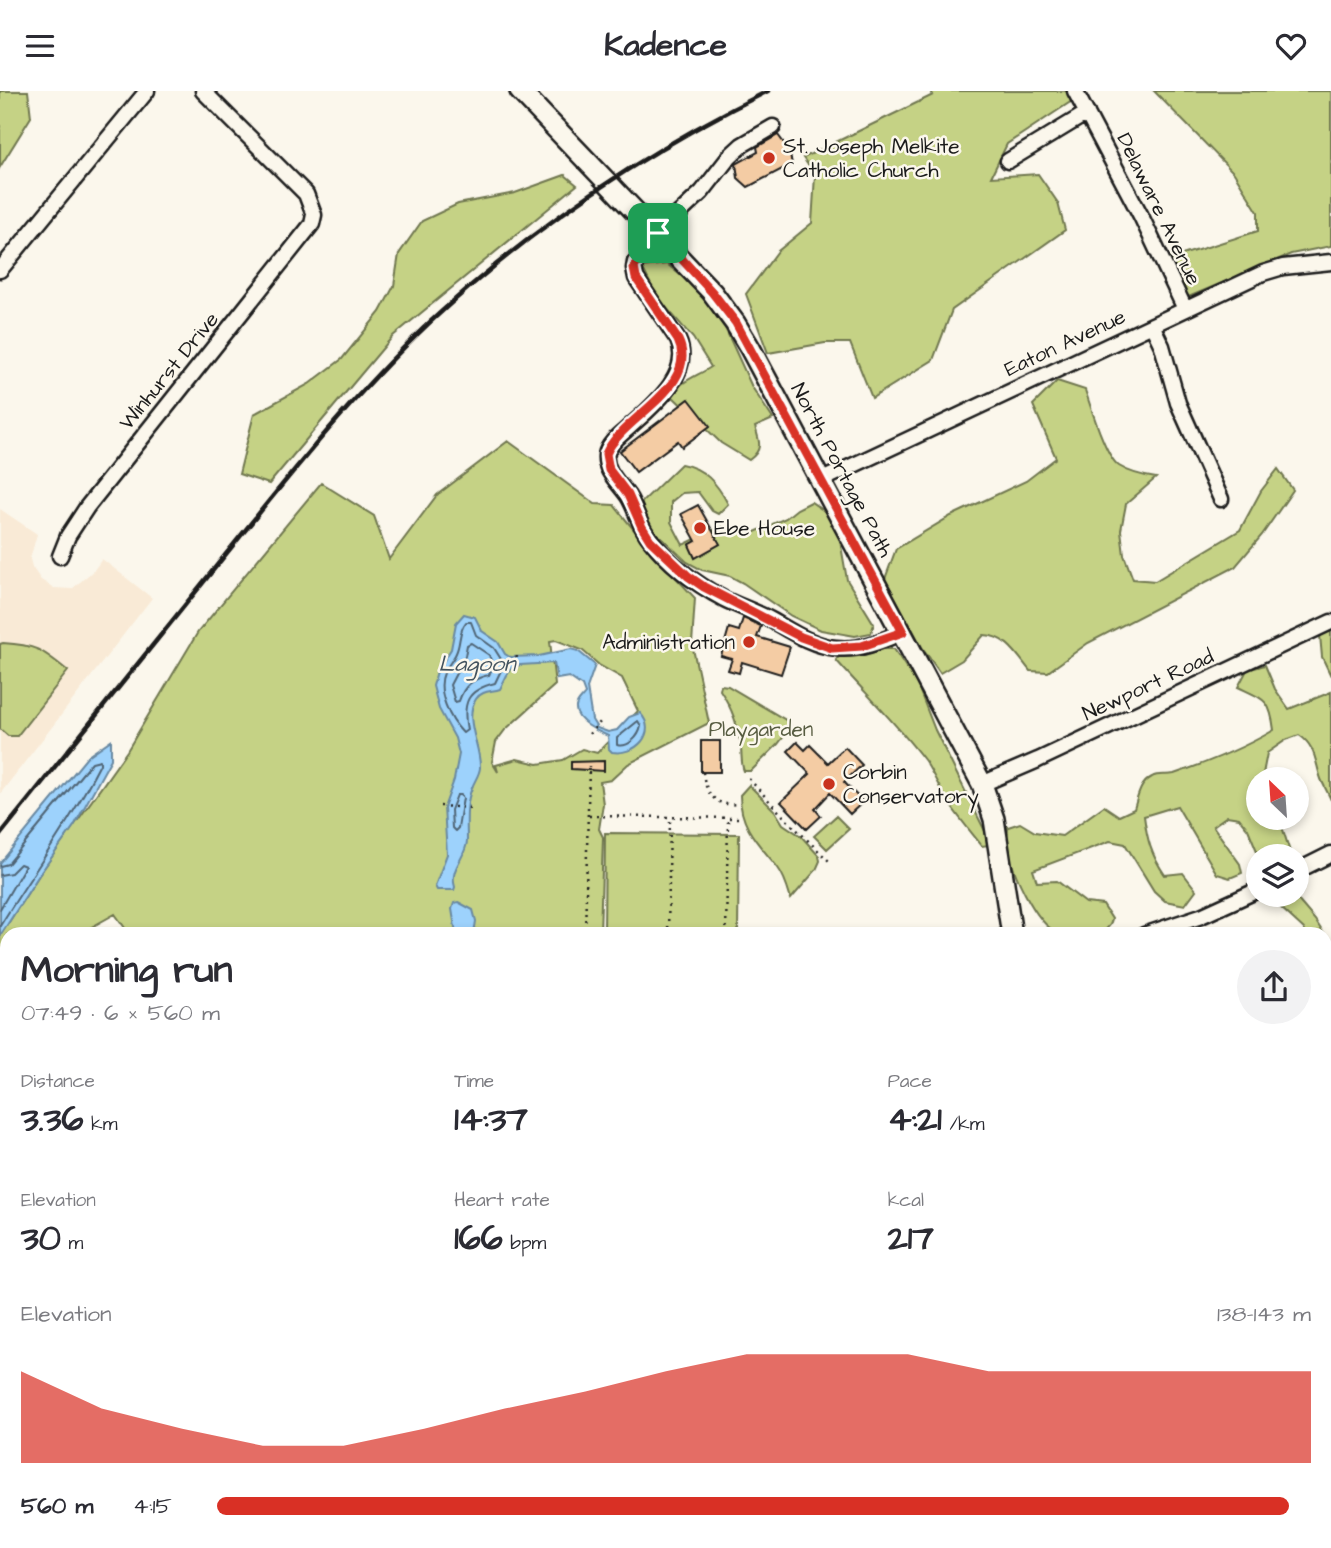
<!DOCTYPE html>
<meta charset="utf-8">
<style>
:root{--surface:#fff;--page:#f2f2f3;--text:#2b2b33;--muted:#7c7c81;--accent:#d93025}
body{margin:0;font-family:"Architects Daughter",sans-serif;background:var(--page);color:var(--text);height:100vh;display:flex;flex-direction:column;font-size:26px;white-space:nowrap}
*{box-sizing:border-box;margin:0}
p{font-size:23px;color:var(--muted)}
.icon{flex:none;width:38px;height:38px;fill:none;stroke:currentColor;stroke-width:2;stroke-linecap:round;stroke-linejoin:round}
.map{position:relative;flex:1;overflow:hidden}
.panel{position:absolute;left:0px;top:836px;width:1332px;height:621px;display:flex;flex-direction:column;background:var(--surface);border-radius:21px 21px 0 0;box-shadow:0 4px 10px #0003}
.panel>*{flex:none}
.needle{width:46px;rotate:335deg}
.tools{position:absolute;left:1246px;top:676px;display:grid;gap:14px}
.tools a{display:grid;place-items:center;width:63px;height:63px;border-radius:50%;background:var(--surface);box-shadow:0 4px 10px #0003;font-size:35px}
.pin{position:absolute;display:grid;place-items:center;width:60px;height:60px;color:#fff;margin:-30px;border-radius:14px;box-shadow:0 4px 10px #0006}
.round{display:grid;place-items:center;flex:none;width:74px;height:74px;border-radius:37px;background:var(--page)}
.overview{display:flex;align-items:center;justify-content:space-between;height:119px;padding:0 21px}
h1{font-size:38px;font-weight:700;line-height:52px}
.stats{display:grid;grid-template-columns:repeat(3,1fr);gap:10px;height:119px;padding:7px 21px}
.stats div{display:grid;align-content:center}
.stats b{font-size:35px;font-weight:700}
.stats small{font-size:19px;font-weight:400}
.stats p{font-size:19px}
.chart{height:196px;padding:14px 21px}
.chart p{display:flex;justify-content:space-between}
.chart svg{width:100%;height:126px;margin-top:7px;fill:var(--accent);opacity:.7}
ul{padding:0 21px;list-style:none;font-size:23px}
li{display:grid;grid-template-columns:112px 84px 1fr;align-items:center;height:52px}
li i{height:18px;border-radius:9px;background:var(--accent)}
header{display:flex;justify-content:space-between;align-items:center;height:91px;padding:0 21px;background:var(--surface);font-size:32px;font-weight:700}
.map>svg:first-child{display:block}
.built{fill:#f9ead6}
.green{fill:#c5d285;stroke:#707750;stroke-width:2;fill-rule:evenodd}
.water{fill:#9dd2fc;stroke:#6989a2;stroke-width:2}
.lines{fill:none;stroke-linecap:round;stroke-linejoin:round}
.shore{stroke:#506576;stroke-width:2}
.building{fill:#f4cca4;stroke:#1c1c1c;stroke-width:2}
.minor-casing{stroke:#1c1c1c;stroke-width:19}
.major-casing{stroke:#1c1c1c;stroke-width:24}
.path{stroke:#1c1c1c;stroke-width:2.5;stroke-dasharray:2 5;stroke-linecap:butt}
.minor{stroke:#fbf7ec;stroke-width:14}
.major{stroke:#fbf7ec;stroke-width:19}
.rail{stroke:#1c1c1c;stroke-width:4.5}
.route-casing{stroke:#fff;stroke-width:14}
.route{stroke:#d93025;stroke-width:9}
.poi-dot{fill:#c8321e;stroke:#fbf7ec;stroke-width:2.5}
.labels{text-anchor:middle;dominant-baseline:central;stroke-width:5;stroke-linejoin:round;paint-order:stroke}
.poi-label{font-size:21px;fill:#1c1c1c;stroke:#fbf7ec;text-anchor:start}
.street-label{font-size:21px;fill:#1c1c1c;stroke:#fbf7ec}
.park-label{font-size:21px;fill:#575c41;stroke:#fbf7ec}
.water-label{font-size:23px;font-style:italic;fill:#43535f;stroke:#fbf7ec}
</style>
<header><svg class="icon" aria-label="menu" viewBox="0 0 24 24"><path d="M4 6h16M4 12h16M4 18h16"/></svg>Kadence<svg class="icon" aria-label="heart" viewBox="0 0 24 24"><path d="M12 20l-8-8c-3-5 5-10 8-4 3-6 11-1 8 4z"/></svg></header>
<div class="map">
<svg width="1331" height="1457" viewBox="0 0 1331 1457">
<rect width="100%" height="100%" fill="#fbf7ec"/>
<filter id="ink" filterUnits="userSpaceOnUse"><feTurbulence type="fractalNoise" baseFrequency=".0143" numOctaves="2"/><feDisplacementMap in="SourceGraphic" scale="14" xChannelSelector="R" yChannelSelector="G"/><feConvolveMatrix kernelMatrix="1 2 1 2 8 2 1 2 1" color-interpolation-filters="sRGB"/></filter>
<g filter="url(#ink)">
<!-- built -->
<path class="built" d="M 0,418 L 37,443 L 30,468 L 32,476 L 41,489 L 54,497 L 72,498 L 94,479 L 102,468 L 152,507 L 0,703 Z"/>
<!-- green -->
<path class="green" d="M 0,0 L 28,0 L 31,26 L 0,76 Z
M 931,0 L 1087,0 L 1007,53 L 991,86 L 1038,83 L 1058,112 L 1065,139 L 952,219 L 933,269 L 872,307 L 850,252 L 825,252 L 768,262 L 746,203 L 778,160 L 812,132 L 815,84 L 803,67 L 933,4 Z
M 1154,0 L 1331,0 L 1331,155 L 1291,163 L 1186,207 L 1169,168 L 1258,140 L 1258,121 L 1234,82 Z
M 565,84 L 577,94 L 393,245 L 269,393 L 239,383 L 254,323 L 309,293 L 342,268 L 380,221 L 394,195 L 399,163 L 422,130 L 458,113 L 515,102 Z
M 667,173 L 699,200 L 726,239 L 752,296 L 773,328 L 755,336 C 760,351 763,359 749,369 L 721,352 L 671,304 C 679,291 697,285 711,276 L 693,247 L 657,206 L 642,176 Z
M 1057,290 L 1085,299 C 1091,316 1106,367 1119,375 C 1130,382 1144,385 1156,387 L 1126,413 L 1121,439 L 1124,464 L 1133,488 L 1155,490 L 1240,439 L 1261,400 L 1278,378 L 1293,399 L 1262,444 L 1235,476 L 1088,552 L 1048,581 L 1030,580 C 1017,564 1007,545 984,544 L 962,569 L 940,582 L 922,556 L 885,488 L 896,458 L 951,425 L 1026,390 L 1056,367 L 1033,314 Z
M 508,350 L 595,413 L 614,414 L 651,460 L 695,507 L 692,553 L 709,632 L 628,673 L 611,689 L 600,691 L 603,713 L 599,738 L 603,746 L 600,843 L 130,844 L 115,823 L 79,843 L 7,844 L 7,881 L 0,886 L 0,845 L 39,784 L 127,660 L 198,541 L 321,392 L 374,425 L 389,468 L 437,404 ZM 556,549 L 582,559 L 599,574 L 622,587 L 638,620 L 597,662 L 582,658 L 563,669 L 538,673 L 517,668 L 496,674 L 498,681 L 492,671 L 496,651 L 505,639 L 555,594 L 550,550 Z
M 681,373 C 704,377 717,392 728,413 L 718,423 L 712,420 L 698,401 L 682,402 L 671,411 L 671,431 L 683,454 L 722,435 L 755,441 L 786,427 L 797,418 L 811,411 L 833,426 L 840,449 L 847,489 L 874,533 L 871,542 L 855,545 L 821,539 L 791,525 L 743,492 L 730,485 L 702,479 L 687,471 L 643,429 L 640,413 Z
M 1331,539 L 1331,585 L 1322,566 L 1320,544 Z
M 3,552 C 37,554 42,559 68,580 L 17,645 L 8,645 L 0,638 L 0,553 Z
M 873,558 L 894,558 L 917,593 L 935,639 L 986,742 L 989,754 L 982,755 C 971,741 959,727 949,712 C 940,699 934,684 925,670 C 898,634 866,603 836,569 L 841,563 Z
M 1265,574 L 1275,598 L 1289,618 L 1331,601 L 1331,709 C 1328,702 1324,695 1321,688 C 1315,671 1316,655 1299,644 L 1286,649 L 1267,662 L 1262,688 L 1258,688 L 1258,726 L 1279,726 L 1290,761 L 1285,765 L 1259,765 L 1248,738 L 1239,727 L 1227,725 L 1213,735 L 1240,773 L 1242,782 L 1230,787 L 1217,783 L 1177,715 L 1144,725 C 1147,748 1151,764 1165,784 L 1183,782 L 1196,799 L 1185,814 L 1165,810 L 1154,800 L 1125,753 L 1110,750 L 1033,779 L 1037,791 L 1057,790 L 1086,812 L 1103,814 L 1112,828 L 1110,834 L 1102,843 C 1089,843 1069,847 1058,842 C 1035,833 1010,776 1007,753 C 1007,748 1008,742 1008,736 L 1020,732 L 1035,741 L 1062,745 L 1104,715 L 1119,725 L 1134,718 C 1138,705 1140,692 1152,686 C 1158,682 1167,685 1174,683 C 1209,671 1242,658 1274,639 C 1270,608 1265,609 1238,596 L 1247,579 Z
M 721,594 L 728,595 L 789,631 L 791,636 L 778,653 L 751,680 L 744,680 C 741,673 742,666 741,658 C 739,636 732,617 720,599 Z
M 749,694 L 775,720 L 783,733 L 801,745 L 819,765 L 820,770 L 816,779 L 791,808 C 788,798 785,786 778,777 C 759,753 740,737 740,704 Z
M 836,725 L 849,738 L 827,758 L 814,745 Z
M 605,742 L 739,743 L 738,843 L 604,843 Z
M 1297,808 L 1315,829 L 1324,843 L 1306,843 L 1304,838 L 1279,815 Z
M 1325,845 L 1331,858 L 1331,957 L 1325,962 Z
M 1331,1141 L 1331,1379 L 1325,1381 L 1325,1144 Z
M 7,1183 L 7,1256 L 0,1257 L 0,1185 Z
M 1325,1430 L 1327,1430 L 1331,1457 L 1284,1457 L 1280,1451 L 1325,1451 Z
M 431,1451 L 703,1451 L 704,1457 L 428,1457 Z
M 743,1451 L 1101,1451 L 1088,1457 L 746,1457 Z"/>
<!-- water -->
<path class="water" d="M 464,523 L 475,526 L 482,540 L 498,551 L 505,563 L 510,566 L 539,565 L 571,558 L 578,560 L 595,574 L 587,597 L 592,629 L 597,637 L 608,641 L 617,639 L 629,626 L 640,622 C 659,642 635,665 612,661 L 609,658 L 608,645 C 598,641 576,630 576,618 C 575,612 582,607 585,603 L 582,595 L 569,586 L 557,588 L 554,572 L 520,574 L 510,578 L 500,598 C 492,601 482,599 476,608 C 463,628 481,655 480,677 C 479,685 474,690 472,697 C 465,713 467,733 467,750 C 466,767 449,777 455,796 L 454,799 L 437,799 L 435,795 L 447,763 L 444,717 L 454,689 L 459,663 L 455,647 L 439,618 L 433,595 L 437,580 L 451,558 L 456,532 Z
M 111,649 L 111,668 L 74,735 L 39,784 L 0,845 L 0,772 L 88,665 Z
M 458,811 L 473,819 L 476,830 L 474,843 L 456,843 L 452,818 L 454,812 Z"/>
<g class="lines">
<!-- shore -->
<path class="shore" d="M 466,531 L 471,531 L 476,544 L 494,557 L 504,573 L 495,592 C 467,599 462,611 467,639 L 463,642 C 450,629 436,600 444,582 C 447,575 453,569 456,562 C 461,552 458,541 466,531 Z
M 471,552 L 489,564 L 493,575 L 489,584 C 474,587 464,594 459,610 L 455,611 L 450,594 L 465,565 L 467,554 Z
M 638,630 L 641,635 C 639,646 628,657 617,654 L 617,647 Z
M 457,704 L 461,704 L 463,707 L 458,737 L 455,740 L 452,737 L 451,719 Z
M 0,775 L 8,773 L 92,671 L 100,669 L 100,673 C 71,730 33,781 0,835
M 0,784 L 11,782 L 20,773 L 25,775 L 0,818"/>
</g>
<!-- building -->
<path class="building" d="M 778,44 L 789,59 L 792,73 L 748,96 L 738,87 L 736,73 L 758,61 L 757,56 Z
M 689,308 L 710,335 L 682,356 L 678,350 L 636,381 L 620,360 Z
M 698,414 L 720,453 L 695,467 L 689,454 L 696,450 L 681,423 Z
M 743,527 L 761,535 L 757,546 L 790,556 L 781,583 L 742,571 L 739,582 L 728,579 L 732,568 L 721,565 L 729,537 L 739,540 Z
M 701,650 L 720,650 L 720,681 L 701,681 Z
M 797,651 L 805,659 L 810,654 L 828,672 L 845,656 L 862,674 L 844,691 L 863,711 L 850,723 L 830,702 L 815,718 L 821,725 L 807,738 L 781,711 L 810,683 L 788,660 Z
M 604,670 L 604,680 L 571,678 L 571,671 Z"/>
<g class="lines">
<defs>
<path id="minor" d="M 1075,0 L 1141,125 L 1185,218
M 773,36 L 742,54 L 730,65 L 702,101 L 658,142 L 635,171 L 634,177 L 636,187 L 678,249 C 694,284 649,318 626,339 C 619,345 608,353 606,364 C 604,380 620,393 628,405 C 637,419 639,435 650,448 C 669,473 696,493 724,508 C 740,516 757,521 773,530 C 792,541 813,555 836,557 C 859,560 882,550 903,541
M 1008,70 L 1087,22
M 0,179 L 147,0
M 1152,234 L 1162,255 L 1178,312 L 1221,408
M 822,389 L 1263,182 L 1283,176 L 1331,171
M 60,465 L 68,445 L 87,416 L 312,133 L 314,124 L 306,103 L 203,0
M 982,693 L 1038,669 L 1331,531
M 1297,780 L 1331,763
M 1144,844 L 1201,825 L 1258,799
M 1325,1039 L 1331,1036
M 0,1360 L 7,1357
M 385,1451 L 388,1457
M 227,1457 L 241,1451
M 1131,1457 L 1144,1451"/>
<path id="major" d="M 520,0 L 712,201 L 735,232 L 750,257 L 982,693 L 994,728 L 1012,844
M 1247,1451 L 1250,1457"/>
</defs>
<!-- minor casing -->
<use href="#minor" class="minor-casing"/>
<!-- major casing -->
<use href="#major" class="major-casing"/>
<!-- path -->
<path class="path" d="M 516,581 L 517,560
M 589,643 L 603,628
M 703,681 C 705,702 715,716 738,713
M 749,688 L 786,728 L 830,771
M 440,715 L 472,717
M 589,725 L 738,727
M 585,844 L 589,675
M 668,844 L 670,728
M 726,844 L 728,728
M 722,1451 L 725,1457"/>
<!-- minor -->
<use href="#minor" class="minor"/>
<!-- major -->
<use href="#major" class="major"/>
<!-- rail -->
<path class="rail" d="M 0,744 C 73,654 145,563 218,473 C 285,390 351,306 429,232 C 530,138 644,61 768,0"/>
</g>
</g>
<g class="lines" filter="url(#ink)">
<defs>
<path id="route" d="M 658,142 L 712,201 L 736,232 L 903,541 L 862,555 L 832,557 L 801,546 L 704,496 L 688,485 L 650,449 L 642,436 L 628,404 L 609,379 L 606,363 C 620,327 701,296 678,249 L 636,187 L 634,177 L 644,157 Z"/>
</defs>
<!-- route casing -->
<use href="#route" class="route-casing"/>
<!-- route -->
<use href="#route" class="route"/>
</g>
<!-- markers -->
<g class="poi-dot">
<circle cx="769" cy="67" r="7"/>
<circle cx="700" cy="437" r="7"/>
<circle cx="749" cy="551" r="7"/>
<circle cx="829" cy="693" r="7"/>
</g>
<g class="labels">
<!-- poi labels -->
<g class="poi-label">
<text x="783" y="55">St. Joseph Melkite<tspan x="783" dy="24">Catholic Church</tspan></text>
<text x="714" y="437">Ebe House</text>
<text x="735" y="551" text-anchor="end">Administration</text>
<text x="843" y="681">Corbin<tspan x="843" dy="24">Conservatory</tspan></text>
</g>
<!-- street labels -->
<g class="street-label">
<text transform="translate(1159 118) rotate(64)">Delaware Avenue</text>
<text transform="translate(1065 252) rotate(-25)">Eaton Avenue</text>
<text transform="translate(169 280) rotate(-51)">Winhurst Drive</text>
<text transform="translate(842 379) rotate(62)">North Portage Path</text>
<text transform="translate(1148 594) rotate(-25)">Newport Road</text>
</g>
<!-- park labels -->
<g class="park-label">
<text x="761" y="638">Playgarden</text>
</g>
<!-- water labels -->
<g class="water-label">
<text x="477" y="573">Lagoon</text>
</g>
</g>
</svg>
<div class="tools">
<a><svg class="needle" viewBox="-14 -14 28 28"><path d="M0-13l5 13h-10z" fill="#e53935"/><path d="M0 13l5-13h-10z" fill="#7c7c81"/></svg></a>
<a><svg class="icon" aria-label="layers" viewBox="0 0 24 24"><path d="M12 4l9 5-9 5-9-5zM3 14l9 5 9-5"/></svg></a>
</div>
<div class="pin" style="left:658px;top:142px;background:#1e9e55"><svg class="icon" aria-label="arrive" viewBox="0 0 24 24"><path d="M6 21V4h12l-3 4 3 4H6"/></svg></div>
<section class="panel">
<div class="overview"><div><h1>Morning run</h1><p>07:49 · 6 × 560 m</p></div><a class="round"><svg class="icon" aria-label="share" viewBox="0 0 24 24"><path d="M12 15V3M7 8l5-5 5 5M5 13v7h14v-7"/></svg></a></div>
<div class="stats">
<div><p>Distance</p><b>3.36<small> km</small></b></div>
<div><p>Time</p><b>14:37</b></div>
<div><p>Pace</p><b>4:21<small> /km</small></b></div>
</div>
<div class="stats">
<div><p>Elevation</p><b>30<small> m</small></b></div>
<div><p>Heart rate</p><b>166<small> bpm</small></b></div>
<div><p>kcal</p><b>217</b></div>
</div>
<div class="chart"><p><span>Elevation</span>138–143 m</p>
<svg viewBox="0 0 160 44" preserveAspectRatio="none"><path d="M0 44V12L10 25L20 32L30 38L40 38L50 32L60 25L70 19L80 12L90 6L100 6L110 6L120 12L130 12L140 12L150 12L160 12V44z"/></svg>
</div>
<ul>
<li><b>560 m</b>4:15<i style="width:98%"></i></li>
</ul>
</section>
</div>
